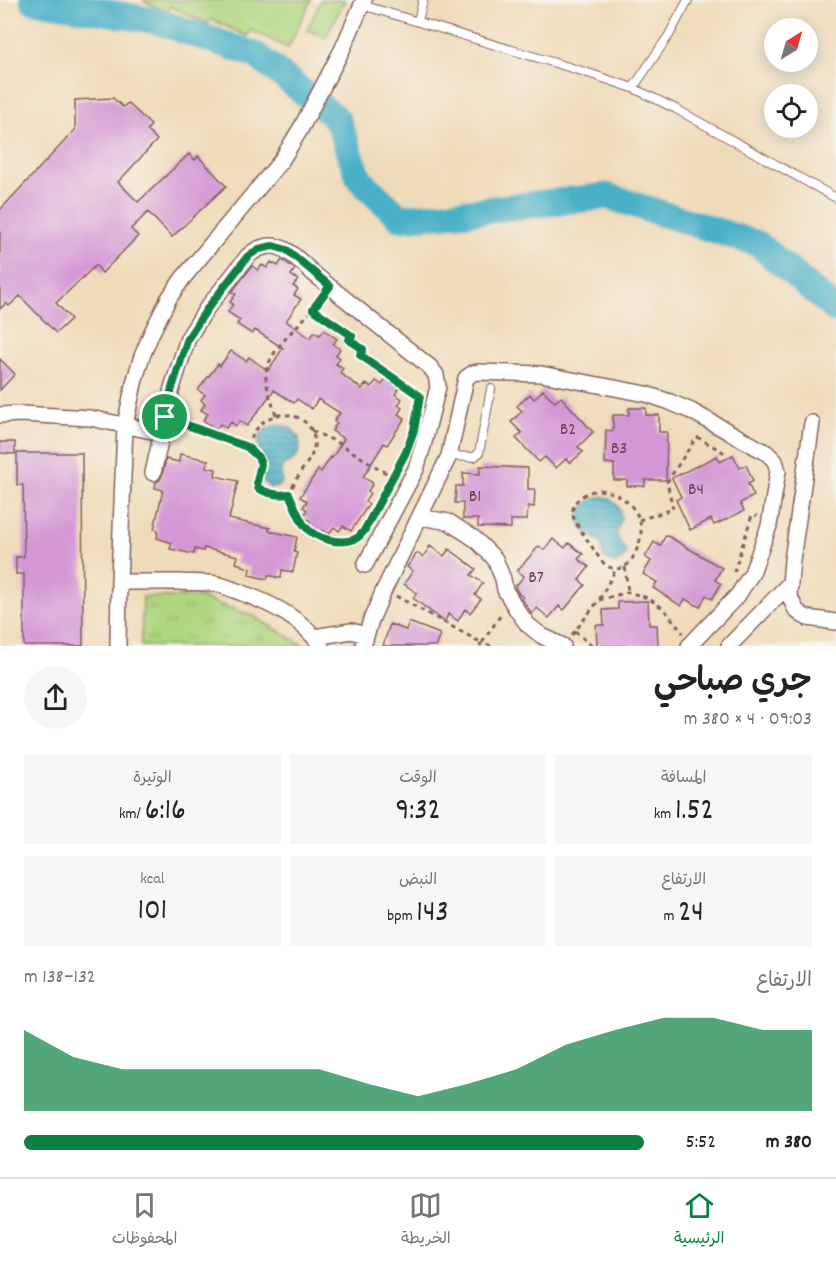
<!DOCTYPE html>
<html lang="ar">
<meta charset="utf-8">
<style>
:root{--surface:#fff;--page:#f6f6f6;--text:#222;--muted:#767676;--line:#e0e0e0;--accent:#0b8043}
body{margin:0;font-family:Dekko,"Playpen Sans Arabic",sans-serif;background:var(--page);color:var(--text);direction:rtl;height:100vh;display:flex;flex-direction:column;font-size:22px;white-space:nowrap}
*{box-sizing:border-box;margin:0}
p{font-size:20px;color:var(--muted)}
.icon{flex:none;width:33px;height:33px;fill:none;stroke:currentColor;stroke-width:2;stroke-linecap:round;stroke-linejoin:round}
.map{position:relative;height:646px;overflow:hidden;direction:ltr}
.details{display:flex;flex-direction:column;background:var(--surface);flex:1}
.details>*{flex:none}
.needle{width:39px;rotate:37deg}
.fabs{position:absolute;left:764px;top:18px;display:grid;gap:12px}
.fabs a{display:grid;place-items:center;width:54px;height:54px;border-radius:50%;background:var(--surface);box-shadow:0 3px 15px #0003;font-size:30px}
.pin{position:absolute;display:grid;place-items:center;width:51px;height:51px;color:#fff;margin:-26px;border:3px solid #fff;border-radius:50%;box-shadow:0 2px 6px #0007}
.round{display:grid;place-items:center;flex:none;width:63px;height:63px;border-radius:32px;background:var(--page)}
.overview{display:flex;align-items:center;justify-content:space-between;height:102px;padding:0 24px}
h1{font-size:33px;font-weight:600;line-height:45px}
.metrics{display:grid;grid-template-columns:repeat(3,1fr);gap:9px;height:102px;padding:6px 24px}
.metrics div{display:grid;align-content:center;border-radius:0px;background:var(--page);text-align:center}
.metrics b{font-size:30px;font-weight:600}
.metrics small{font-size:16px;font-weight:400}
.metrics p{font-size:16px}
.chart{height:168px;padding:12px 24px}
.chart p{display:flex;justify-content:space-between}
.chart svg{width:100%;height:108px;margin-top:6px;fill:var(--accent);opacity:.7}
ul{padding:0 24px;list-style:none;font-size:20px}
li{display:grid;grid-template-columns:96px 72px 1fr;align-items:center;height:45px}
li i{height:15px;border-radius:8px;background:var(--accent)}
.tabs{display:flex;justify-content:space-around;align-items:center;height:84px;border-top:2px solid var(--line);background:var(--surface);font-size:16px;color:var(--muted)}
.tabs a{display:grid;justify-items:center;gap:3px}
.tabs .current{color:var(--accent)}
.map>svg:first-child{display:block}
.grass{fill:url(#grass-tufts);stroke:#7c7a56;stroke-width:1.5}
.garden{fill:#afd680;stroke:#7c7a56;stroke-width:1.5}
.water{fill:url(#water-rules);stroke:#4a687a;stroke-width:1.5}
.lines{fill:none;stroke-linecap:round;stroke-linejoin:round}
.river{stroke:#49b0c8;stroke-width:27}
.building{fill:#d497d5}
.lane-casing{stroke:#84615d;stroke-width:10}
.street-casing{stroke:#84615d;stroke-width:18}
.path{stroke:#84615d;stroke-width:3;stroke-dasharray:4.5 4.5;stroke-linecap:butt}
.lane{stroke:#fff;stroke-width:8}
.street{stroke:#fff;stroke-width:15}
.route-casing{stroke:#fff;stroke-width:12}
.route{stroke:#0b8043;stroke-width:8}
.labels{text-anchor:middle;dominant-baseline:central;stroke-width:4.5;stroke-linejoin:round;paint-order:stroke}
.number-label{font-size:18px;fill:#6c3d56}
</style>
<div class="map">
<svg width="836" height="646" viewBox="0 0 836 646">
<defs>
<pattern id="grass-tufts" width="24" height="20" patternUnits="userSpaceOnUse" patternTransform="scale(1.5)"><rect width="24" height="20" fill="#afd680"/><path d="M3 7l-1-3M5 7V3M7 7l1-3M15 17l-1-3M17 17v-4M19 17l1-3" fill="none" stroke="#98b76f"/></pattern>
<pattern id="water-rules" width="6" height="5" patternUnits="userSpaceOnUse" patternTransform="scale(1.5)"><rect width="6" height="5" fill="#49b0c8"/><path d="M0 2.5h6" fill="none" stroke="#3f8fa3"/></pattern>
</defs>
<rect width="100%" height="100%" fill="#f7f3e8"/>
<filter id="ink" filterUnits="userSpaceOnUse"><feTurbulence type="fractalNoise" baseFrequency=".0167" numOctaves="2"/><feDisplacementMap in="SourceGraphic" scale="12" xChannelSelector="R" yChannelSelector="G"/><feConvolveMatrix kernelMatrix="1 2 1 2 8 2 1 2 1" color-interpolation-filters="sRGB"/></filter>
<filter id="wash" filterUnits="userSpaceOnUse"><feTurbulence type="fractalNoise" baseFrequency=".008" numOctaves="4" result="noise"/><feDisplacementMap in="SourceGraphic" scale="24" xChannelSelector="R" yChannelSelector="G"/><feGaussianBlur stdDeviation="1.35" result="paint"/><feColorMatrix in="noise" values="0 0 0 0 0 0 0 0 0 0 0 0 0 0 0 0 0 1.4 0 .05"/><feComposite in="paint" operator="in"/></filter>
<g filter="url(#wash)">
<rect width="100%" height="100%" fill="#efdbba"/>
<!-- grass -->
<path class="grass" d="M 143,597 L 198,597 L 251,615 L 305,646 L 141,646 Z"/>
<!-- garden -->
<path class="garden" d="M 142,0 L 311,0 L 288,48 L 251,30 L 247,36 L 211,19 L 208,24 L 170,6 L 167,12 Z
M 321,0 L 345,0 L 326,37 L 307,30 Z"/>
<!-- water -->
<path class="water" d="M 278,424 L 291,428 L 299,437 L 300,450 L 295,459 L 283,466 L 281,470 L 282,482 L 278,487 L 270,488 L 263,481 L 264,472 L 268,467 C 267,461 263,459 261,454 C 253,438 263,428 278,424 Z
M 602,496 C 616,500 623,509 620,524 C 619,527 617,530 617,533 C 617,547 638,549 616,564 C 594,558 608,551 598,540 C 594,536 587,535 583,529 C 572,513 587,499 602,496 Z"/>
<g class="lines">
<!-- river -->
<path class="river" d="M 33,0 L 156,21 L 256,55 L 337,119 L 360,180 L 400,218 L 469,212 L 607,196 L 758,244 L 836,310"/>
</g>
<g id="blocks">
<!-- building -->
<path class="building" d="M 113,98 L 123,107 L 128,103 L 151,125 L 147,130 L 157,140 L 118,182 L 138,202 L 189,154 L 195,160 L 198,156 L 226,186 L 172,237 L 148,212 L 131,229 L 138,236 L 102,273 L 96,265 L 56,303 L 71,319 L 56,333 L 20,296 L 9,306 L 6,303 L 0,309 L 0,210 L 75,130 L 75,100 Z
M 282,260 L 295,269 L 291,275 L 298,280 L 293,286 L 298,289 L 294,295 L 301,299 L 286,321 L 310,338 L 314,332 L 320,335 L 324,330 L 337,339 L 333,344 L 340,349 L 336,355 L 340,358 L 336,364 L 343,368 L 340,373 L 362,389 L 366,384 L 371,387 L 376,381 L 382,385 L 386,379 L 399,388 L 395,394 L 402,399 L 398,405 L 402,408 L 398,414 L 405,418 L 387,445 L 384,443 L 363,477 L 373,483 L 368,491 L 370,493 L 365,501 L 369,504 L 351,531 L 343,526 L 339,531 L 334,527 L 329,534 L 323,530 L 319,536 L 306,526 L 310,521 L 303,516 L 307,510 L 303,507 L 307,501 L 300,497 L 318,470 L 321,472 L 331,457 L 332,458 L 344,439 L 332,431 L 337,423 L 334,421 L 340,413 L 318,399 L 312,409 L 297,399 L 294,403 L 274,390 L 247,426 L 240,421 L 236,426 L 231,422 L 226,428 L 220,424 L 216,429 L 203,420 L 208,414 L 201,410 L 205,404 L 201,400 L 205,395 L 198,390 L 218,364 L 220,366 L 231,351 L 246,361 L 249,357 L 268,371 L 283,348 L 255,330 L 252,334 L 237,324 L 240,320 L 228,312 L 233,304 L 230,302 L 236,294 L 232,292 L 252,266 L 258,270 L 262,265 L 267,268 L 271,262 L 278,266 Z
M 0,359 L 15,374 L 0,390 Z
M 543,390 L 555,402 L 561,397 L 593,432 L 578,447 L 583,452 L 570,463 L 566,459 L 556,468 L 545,457 L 539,462 L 516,438 L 522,433 L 511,422 L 522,411 L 517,406 L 530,394 L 534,399 Z
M 629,408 L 646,408 L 646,415 L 659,415 L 659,432 L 667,432 L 666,480 L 645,480 L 645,486 L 627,486 L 627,480 L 614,480 L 614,464 L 605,463 L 606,430 L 613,431 L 613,415 L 629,415 Z
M 0,442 L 15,442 L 15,454 L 0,453 Z
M 17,453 L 82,453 L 83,646 L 24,646 L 24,574 L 16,574 L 16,557 L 24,557 L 23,485 L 17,485 Z
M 180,454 L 208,460 L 206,467 L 216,469 L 215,476 L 238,481 L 229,519 L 270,528 L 269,531 L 297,537 L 294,552 L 297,553 L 293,572 L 282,570 L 281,578 L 268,575 L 267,579 L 249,575 L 250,568 L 242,566 L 242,565 L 236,563 L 238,556 L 204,548 L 203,551 L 195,549 L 194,554 L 170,549 L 172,543 L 157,538 L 158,530 L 154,529 L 163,490 L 155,488 L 156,482 L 160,480 L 162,476 L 166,459 L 179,462 Z
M 733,455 L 740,468 L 746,465 L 753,481 L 748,484 L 754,496 L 740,503 L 744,511 L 714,525 L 711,519 L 690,530 L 676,500 L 681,497 L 672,478 L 717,456 L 720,462 Z
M 480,466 L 528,468 L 528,489 L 535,489 L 534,507 L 528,506 L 527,520 L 511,520 L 511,528 L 478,527 L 478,519 L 463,519 L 463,503 L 455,503 L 456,486 L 463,486 L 463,473 L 480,474 Z
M 666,535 L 722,568 L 715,580 L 721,584 L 712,599 L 706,595 L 700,607 L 685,599 L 681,606 L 653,588 L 657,582 L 643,574 L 651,561 L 645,557 L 654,542 L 660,546 Z
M 553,539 L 565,548 L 569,543 L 583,554 L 578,559 L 589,567 L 579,580 L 585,585 L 564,610 L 559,606 L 549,618 L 537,608 L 532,614 L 522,599 L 523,597 L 519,594 L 515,587 L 524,576 L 517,571 L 539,546 L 544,550 Z
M 430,546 L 444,556 L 449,549 L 476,569 L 471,575 L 483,583 L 475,595 L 481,599 L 470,613 L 465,609 L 458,621 L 448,614 L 445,622 L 413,598 L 417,593 L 404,584 L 413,571 L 407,567 L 417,553 L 423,557 Z
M 648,601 L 649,625 L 657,625 L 658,646 L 597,646 L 596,625 L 604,625 L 603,610 L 618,609 L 618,602 Z
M 409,622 L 440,634 L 436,646 L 383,646 L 390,624 L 406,630 Z"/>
</g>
</g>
<g filter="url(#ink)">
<use href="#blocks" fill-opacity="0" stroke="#84615d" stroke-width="1.5"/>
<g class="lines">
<defs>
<path id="lane" d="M 362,5 L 585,72 L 633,88 L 676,109 L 836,198
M 418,21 L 423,0
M 633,88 L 669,35 L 688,0
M 449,456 L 474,457 L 479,453 L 491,389"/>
<path id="street" d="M 0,415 L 21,414 L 90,418 L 161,433
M 812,423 L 792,560 L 789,595 L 796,610 L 802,615 L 808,618 L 836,622
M 153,473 L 172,388 L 188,338 L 207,308 L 248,256 C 276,232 294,256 314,274 L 430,367 L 436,375 L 438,387 L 423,446 L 416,469 L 365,565
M 420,517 L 449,522 L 475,539 L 495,559 L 503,579 L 505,590 L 517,610 L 528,625 L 542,636 L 563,646
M 119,582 C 139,582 159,582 179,582 C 191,583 204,582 216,584 C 225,586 234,590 242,593 C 272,604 303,619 321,646
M 315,637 L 351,631 L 366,635
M 118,646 L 119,582 L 125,425 L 134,383 L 141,359 L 151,334 L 169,298 L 183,278 L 281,161 L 301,128 L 342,50 L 364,0
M 363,646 L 371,620 L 384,590 L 449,456 L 466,378 L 473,373 L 478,372 L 541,374 L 646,394 L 670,402 L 691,411 L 767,453 L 775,461 L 778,471 L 769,526 L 752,573 L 738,595 L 689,646
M 729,646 L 789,584"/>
</defs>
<!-- lane casing -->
<use href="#lane" class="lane-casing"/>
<!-- street casing -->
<use href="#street" class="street-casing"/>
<!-- path -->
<path class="path" d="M 322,297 L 313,309 L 352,336 L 349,340 L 363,349 L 360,355 L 416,393 L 420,398
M 276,415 C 272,403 267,390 266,378 C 264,355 299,325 313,309
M 180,422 L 247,447 C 251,440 254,431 259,426 C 279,403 319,417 314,448 C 312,458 305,465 300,473 C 296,480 292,487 289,494 C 294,503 299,520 306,527 C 321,544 349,546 365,530
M 312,431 L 337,442 L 394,478
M 697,437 L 723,452 L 726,447
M 247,447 L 258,457 L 261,464 L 257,481 L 258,488 C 268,494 277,496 289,494
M 599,490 C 631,494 652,522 635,553 C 633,557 632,561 628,564 C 622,570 614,570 607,566 C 600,561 595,551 590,544 C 585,536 579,529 575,521 C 566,503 584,492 599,490 Z
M 639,520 L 673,509 L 667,482 L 696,438
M 625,567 L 628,592
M 734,572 L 752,515 L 757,516
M 396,596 L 482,643 L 502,613
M 599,600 L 628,592 L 648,598 L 664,609 L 683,633
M 575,631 L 592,646
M 572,635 L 599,600 L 616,569
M 479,646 L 482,643 L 492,646"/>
<!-- lane -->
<use href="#lane" class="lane"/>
<!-- street -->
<use href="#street" class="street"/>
</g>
</g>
<g class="lines" filter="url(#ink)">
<defs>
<path id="route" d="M 273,246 L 287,250 L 330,286 L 313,309 L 352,336 L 349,340 L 363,349 L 360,355 L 420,396 L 414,430 L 406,452 L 364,531 C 362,533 360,536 357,538 C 341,546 314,539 304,525 C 298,516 294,504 289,494 C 277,496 268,494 258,488 L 257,481 L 261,464 L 258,457 L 247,447 L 165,417 L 172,388 L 188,338 L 207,309 L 248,256 L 259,249 Z"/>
</defs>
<!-- route casing -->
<use href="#route" class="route-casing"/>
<!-- route -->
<use href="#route" class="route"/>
</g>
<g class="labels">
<!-- number labels -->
<g class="number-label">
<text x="568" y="430">B2</text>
<text x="619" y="449">B3</text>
<text x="696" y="490">B4</text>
<text x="475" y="497">B1</text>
<text x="536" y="578">B7</text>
</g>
</g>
</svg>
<div class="fabs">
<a><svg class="needle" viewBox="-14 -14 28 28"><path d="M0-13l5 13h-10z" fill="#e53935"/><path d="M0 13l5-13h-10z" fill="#767676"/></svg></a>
<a><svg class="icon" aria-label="locate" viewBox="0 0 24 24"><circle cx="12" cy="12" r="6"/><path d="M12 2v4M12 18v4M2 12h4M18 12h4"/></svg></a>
</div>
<div class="pin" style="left:165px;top:417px;background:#1e9e55"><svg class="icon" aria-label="arrive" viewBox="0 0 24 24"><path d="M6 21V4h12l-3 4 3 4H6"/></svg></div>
</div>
<section class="details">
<div class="overview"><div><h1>جري صباحي</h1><p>09:03 · 4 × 380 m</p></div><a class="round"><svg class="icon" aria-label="share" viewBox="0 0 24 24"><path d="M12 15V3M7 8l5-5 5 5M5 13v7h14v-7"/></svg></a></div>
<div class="metrics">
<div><p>المسافة</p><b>1.52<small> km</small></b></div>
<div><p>الوقت</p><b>9:32</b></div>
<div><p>الوتيرة</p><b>6:16<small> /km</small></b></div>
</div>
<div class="metrics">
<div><p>الارتفاع</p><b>24<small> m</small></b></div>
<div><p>النبض</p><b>143<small> bpm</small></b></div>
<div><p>kcal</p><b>101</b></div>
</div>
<div class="chart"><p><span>الارتفاع</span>132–138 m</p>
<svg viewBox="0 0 160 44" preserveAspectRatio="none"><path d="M0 44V11L10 22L20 27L30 27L40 27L50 27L60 27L70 33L80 38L90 33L100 27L110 17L120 11L130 6L140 6L150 11L160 11V44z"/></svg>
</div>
<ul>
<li><b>380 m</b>5:52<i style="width:100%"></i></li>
</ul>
</section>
<nav class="tabs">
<a class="current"><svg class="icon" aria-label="home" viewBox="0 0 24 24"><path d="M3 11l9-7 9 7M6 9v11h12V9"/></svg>الرئيسية</a>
<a><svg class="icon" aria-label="map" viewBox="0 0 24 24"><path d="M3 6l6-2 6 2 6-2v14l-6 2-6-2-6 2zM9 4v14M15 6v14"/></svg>الخريطة</a>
<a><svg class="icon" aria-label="saved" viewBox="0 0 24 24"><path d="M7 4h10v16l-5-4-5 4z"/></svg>المحفوظات</a>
</nav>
